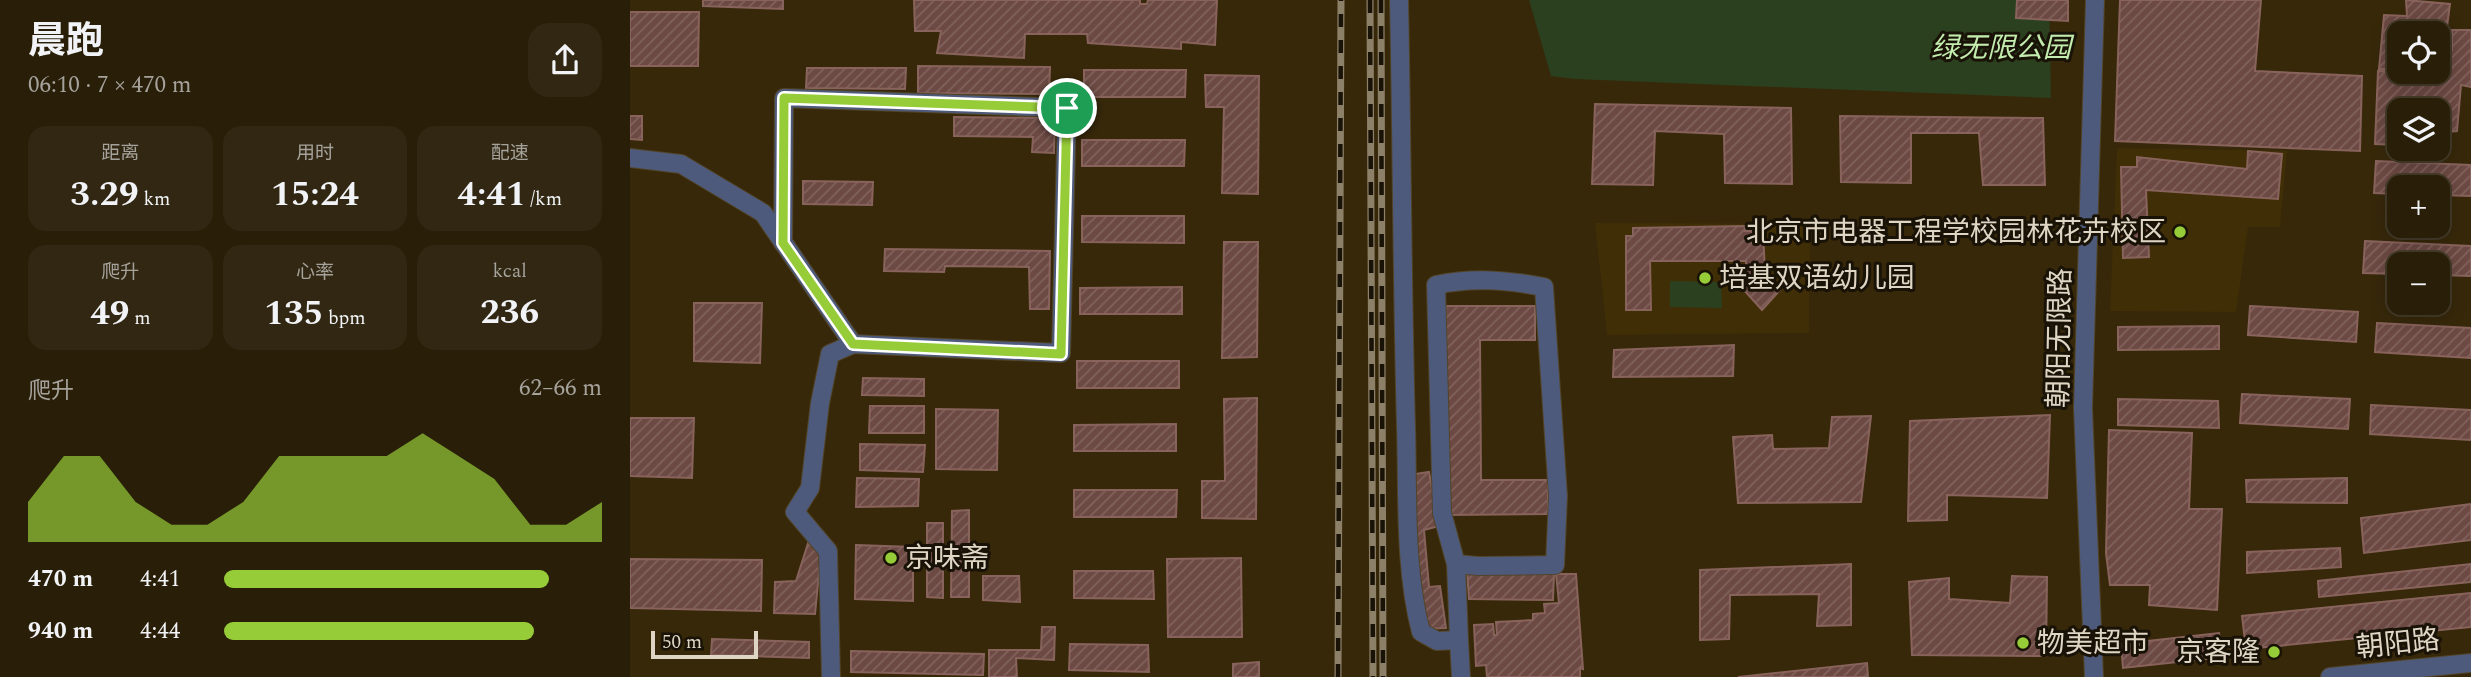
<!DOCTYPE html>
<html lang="zh">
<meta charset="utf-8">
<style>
:root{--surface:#291e08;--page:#312712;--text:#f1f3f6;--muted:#a5a29c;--line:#453c29;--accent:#97cc39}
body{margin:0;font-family:Spectral,"Noto Sans SC",serif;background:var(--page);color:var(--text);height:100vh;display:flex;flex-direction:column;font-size:26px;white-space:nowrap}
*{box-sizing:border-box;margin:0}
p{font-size:23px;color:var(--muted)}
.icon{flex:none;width:38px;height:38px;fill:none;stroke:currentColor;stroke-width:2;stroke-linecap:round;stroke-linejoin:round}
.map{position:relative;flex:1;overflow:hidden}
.panel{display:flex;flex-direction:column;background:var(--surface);width:630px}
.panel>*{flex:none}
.controls{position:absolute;left:1757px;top:21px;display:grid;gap:14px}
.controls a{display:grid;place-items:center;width:63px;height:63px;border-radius:14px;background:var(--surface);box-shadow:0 4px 18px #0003,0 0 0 2px var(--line);font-size:35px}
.scale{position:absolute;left:21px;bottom:18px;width:107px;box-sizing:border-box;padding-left:7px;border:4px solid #dfd5c4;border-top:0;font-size:19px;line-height:24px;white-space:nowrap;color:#dfd5c4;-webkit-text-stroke:5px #191206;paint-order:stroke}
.pin{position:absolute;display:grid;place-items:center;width:60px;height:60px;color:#fff;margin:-30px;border:4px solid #fff;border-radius:50%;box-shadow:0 2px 7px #0007}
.round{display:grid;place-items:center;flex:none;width:74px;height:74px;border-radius:21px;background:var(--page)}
.headline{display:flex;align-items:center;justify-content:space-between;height:119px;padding:0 28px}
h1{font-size:38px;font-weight:700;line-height:52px}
.figures{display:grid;grid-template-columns:repeat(3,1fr);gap:10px;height:119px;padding:7px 28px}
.figures div{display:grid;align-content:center;border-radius:18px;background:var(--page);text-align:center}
.figures b{font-size:35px;font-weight:700}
.figures small{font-size:19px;font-weight:400}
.figures p{font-size:19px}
.chart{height:196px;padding:14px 28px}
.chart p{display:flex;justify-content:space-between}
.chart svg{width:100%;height:126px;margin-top:7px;fill:var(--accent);opacity:.7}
ul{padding:0 28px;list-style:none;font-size:23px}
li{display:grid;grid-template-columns:112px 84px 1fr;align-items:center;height:52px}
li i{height:18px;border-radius:9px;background:var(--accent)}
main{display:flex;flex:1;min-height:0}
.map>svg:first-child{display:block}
.built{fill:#402e06}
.park{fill:#2b401f}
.building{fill:url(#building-hatch);stroke:#88635c;stroke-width:2}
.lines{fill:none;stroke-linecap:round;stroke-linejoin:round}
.minor-casing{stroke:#524428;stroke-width:20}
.minor{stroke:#4d5a7b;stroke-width:18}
.rail-casing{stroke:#8d8069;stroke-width:7}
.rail{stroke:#191206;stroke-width:4.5;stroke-dasharray:13;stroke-linecap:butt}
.route-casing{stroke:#fff;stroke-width:14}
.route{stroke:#97cc39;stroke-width:9}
.poi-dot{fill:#97cc39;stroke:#191206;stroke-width:2.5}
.labels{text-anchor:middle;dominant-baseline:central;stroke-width:6;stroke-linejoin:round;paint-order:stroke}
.park-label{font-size:28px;font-style:italic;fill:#c3edae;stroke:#191206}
.poi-label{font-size:28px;fill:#dfd5c4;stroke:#191206;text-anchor:start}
.street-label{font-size:28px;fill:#dfd5c4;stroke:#191206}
</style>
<main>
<section class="panel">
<div class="headline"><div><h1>晨跑</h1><p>06:10 · 7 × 470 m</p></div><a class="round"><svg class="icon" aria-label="share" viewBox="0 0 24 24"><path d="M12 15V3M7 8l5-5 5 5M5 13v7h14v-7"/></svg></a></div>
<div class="figures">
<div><p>距离</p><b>3.29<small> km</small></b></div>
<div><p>用时</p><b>15:24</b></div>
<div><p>配速</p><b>4:41<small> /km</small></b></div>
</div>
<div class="figures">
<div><p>爬升</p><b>49<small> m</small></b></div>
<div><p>心率</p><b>135<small> bpm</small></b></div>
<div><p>kcal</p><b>236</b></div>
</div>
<div class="chart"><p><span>爬升</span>62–66 m</p>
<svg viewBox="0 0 160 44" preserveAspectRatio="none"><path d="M0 44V30L10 14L20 14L30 30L40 38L50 38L60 30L70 14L80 14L90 14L100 14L110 6L120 14L130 22L140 38L150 38L160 30V44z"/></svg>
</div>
<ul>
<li><b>470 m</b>4:41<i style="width:86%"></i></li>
<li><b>940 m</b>4:44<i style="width:82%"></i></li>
</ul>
</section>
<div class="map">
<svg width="1841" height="677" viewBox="0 0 1841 677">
<defs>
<pattern id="building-hatch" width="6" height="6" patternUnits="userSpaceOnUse" patternTransform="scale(1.75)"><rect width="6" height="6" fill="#6c4943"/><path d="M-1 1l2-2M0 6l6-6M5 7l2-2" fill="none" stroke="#81625c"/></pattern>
</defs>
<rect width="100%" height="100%" fill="#37280a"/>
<!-- built -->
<path class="built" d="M 1487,148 L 1657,151 L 1650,227 L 1618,227 L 1606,312 L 1480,311 Z
M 965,223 L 1180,224 L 1179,333 L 977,335 Z"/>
<!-- park -->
<path class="park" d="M 899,0 L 1419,0 L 1421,98 L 945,79 L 921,76 Z
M 1040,281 L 1091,282 L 1092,308 L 1040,307 Z"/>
<!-- building -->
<path class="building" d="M 73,0 L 153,0 L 153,9 L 73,6 Z
M 284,0 L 510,0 L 510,4 L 517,4 L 518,0 L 587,0 L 585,45 L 551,42 L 551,49 L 458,43 L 457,34 L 395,34 L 394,58 L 307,53 L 311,31 L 285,31 Z
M 1387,0 L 1438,0 L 1438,21 L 1386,18 Z
M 1490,0 L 1631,0 L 1625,71 L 1732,76 L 1730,151 L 1485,141 Z
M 1776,0 L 1820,4 L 1814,50 L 1808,50 L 1808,33 L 1769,33 L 1769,69 L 1749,69 L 1754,15 L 1777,16 Z
M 0,12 L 69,12 L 68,66 L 0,66 Z
M 1822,30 L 1841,30 L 1841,87 L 1831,85 L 1827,131 L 1817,132 L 1815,146 L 1808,146 L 1808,110 L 1769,110 L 1769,145 L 1745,144 L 1748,71 L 1808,72 L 1808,63 L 1813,63 L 1814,50 L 1822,50 Z
M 288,66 L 420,67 L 419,94 L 288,93 Z
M 177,68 L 276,68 L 275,89 L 176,88 Z
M 454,70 L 556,70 L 555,97 L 454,97 Z
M 575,75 L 629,76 L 628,194 L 592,193 L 594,107 L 576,107 Z
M 965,104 L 1161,108 L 1162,184 L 1095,183 L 1094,134 L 1025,131 L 1023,185 L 962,184 Z
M 0,116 L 12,116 L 12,140 L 0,139 Z
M 1210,116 L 1413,118 L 1415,185 L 1353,185 L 1349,133 L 1281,133 L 1281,183 L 1211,182 Z
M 324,117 L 425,118 L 424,153 L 402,152 L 403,137 L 324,136 Z
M 452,140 L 555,140 L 554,166 L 452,166 Z
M 1618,151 L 1652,154 L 1648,199 L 1516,190 L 1519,257 L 1493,258 L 1491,167 L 1507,167 L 1507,157 L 1617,169 Z
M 1746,161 L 1841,165 L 1841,196 L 1808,195 L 1808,187 L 1769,187 L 1769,194 L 1744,193 Z
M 173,181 L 243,182 L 242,205 L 173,204 Z
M 452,216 L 554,216 L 554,243 L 452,242 Z
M 1115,226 L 1115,231 L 1133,231 L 1135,273 L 1150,290 L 1132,310 L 1113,289 L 1116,286 L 1116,261 L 1020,261 L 1021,310 L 996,310 L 996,236 L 1003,236 L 1003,228 Z
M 1735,241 L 1841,246 L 1841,276 L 1808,275 L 1808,264 L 1769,264 L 1769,274 L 1733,273 Z
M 594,242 L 628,242 L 627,357 L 592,358 Z
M 255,249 L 420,251 L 419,309 L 400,309 L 399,267 L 315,266 L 314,272 L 254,271 Z
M 552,287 L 552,314 L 450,314 L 450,288 Z
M 64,303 L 132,303 L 130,363 L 64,361 Z
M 816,306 L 905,306 L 905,340 L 850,340 L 851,480 L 918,480 L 918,514 L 817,515 Z
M 1620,306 L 1728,312 L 1726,342 L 1618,335 Z
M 1747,323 L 1841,328 L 1841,358 L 1745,352 Z
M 1589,326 L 1589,349 L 1488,350 L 1488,327 Z
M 1104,345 L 1103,376 L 983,377 L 984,350 Z
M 447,361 L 549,361 L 549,388 L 447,388 Z
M 233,378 L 294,379 L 294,396 L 232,395 Z
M 1612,394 L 1720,399 L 1718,429 L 1610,423 Z
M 627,398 L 626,519 L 572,518 L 572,481 L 595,481 L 594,399 Z
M 1488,399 L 1588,401 L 1589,428 L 1488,425 Z
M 1741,405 L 1841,410 L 1841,440 L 1740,434 Z
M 240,406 L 294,406 L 294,433 L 239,433 Z
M 306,409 L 368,410 L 367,470 L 306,469 Z
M 1420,415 L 1417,498 L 1317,495 L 1317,520 L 1278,521 L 1280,421 Z
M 1241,416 L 1231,502 L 1108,503 L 1103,437 L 1142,435 L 1143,449 L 1199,448 L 1202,417 Z
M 0,418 L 64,418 L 62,478 L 0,476 Z
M 546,424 L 546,451 L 444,451 L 444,425 Z
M 1479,430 L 1562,433 L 1559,509 L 1592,509 L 1587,610 L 1519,605 L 1520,585 L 1480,585 L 1476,553 Z
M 230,444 L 295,445 L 293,472 L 230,470 Z
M 799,472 L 809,526 L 794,530 L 799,587 L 810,586 L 816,628 L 794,629 L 786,548 L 785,474 Z
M 227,478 L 289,479 L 288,506 L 226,507 Z
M 1717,478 L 1717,503 L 1617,502 L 1616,480 Z
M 444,490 L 547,490 L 546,517 L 444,517 Z
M 1841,504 L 1841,540 L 1734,553 L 1731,518 Z
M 339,510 L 339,597 L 321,597 L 322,511 Z
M 297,523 L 313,523 L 313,598 L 297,597 Z
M 180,537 L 191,553 L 185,614 L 144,613 L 145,582 L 166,581 Z
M 226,545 L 283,547 L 283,601 L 225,599 Z
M 1710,548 L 1711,567 L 1617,573 L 1617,552 Z
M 611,558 L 612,637 L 538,637 L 537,559 Z
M 0,559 L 132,560 L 131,611 L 0,608 Z
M 1221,564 L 1221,625 L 1187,626 L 1189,594 L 1100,595 L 1099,639 L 1070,640 L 1070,570 Z
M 1841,564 L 1841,582 L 1689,597 L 1688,581 Z
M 444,571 L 523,571 L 524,599 L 444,598 Z
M 837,571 L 924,573 L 923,600 L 839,599 Z
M 926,574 L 946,574 L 953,669 L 950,668 L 950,677 L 857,677 L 856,665 L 846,666 L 844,625 L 863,624 L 864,635 L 867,635 L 866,622 L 903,620 L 903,614 L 915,613 L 914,604 L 929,603 Z
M 353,576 L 389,576 L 390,602 L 353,600 Z
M 1382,576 L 1417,577 L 1416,656 L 1282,655 L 1279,582 L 1319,578 L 1319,599 L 1380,603 Z
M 1841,593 L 1841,627 L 1616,649 L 1612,616 Z
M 412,627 L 425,627 L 424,660 L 386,658 L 387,677 L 359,677 L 359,650 L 411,650 Z
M 1589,633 L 1593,657 L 1493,668 L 1491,644 Z
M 82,639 L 179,642 L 179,658 L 81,655 Z
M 440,644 L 518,645 L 519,672 L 439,670 Z
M 221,651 L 354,654 L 353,675 L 221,672 Z
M 629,662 L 629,677 L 603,677 L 603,664 Z
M 1237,663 L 1238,677 L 1108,677 Z"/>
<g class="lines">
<defs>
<path id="minor" d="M 769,0 C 772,142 772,284 776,426 C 778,492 774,568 791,632 L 807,641 L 829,640 L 831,677
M 0,158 L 51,164 L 133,213 L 223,344 L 431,353 L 437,108 L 154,98 L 153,243
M 826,564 L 812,513 L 806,285 C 843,277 877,280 914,287 L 928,496 L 925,565 L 848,566 L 826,564 L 829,640
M 201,677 L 198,551 L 165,512 L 180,488 L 190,403 L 200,354 L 223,344
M 1464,677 L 1453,408 L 1465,0
M 1700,677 L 1841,663"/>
</defs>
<!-- minor casing -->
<use href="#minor" class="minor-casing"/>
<!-- minor -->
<use href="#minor" class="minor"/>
<defs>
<path id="rail" d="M 740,0 L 743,677
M 751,0 L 753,677
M 708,677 L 711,0"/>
</defs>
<!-- rail casing -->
<use href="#rail" class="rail-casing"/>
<!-- rail -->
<use href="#rail" class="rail"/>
</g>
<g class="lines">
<defs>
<path id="route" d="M 154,98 L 437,108 L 431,354 L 223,344 L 153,243 Z"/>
</defs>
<!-- route casing -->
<use href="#route" class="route-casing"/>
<!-- route -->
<use href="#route" class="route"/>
</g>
<!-- markers -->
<g class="poi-dot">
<circle cx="1550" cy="232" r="7"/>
<circle cx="1075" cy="278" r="7"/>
<circle cx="261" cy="558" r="7"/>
<circle cx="1393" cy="643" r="7"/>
<circle cx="1644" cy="652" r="7"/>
</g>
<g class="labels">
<!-- park labels -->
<g class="park-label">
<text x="1371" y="48">绿无限公园</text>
</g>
<!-- poi labels -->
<g class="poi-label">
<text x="1536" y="232" text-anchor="end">北京市电器工程学校园林花卉校区</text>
<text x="1089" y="278">培基双语幼儿园</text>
<text x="275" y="558">京味斋</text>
<text x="1407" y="643">物美超市</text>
<text x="1630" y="652" text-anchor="end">京客隆</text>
</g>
<!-- street labels -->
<g class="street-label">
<text transform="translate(1430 338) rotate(-89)">朝阳无限路</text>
<text transform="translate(1768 644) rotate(-6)">朝阳路</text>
</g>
</g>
</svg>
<div class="controls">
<a><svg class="icon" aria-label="locate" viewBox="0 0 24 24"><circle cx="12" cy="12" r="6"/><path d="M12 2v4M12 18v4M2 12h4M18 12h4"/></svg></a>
<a><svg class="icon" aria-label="layers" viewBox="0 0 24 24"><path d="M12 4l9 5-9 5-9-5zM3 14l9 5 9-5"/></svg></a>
<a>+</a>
<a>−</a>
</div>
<div class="scale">50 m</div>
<div class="pin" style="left:437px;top:108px;background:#1e9e55"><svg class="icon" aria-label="arrive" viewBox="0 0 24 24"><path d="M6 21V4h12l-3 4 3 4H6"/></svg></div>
</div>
</main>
